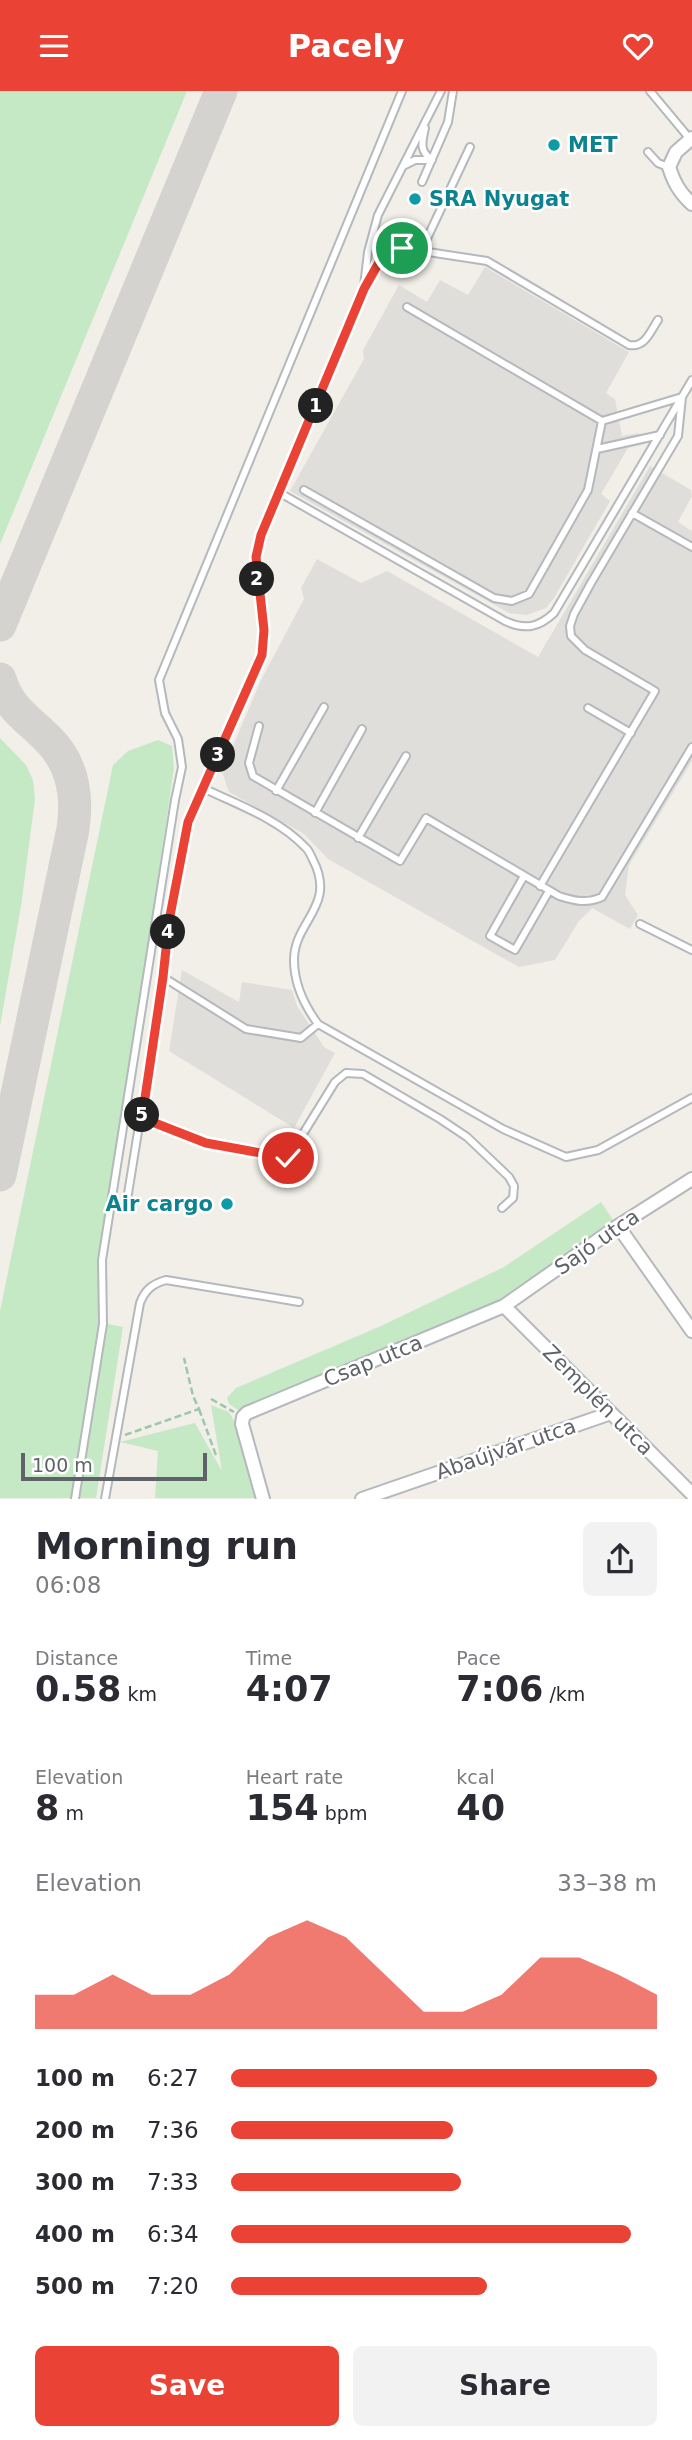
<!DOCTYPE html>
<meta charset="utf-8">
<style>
:root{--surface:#fff;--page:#f2f2f3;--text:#2b2b33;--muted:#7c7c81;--accent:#ea4335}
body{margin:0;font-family:"DejaVu Sans",sans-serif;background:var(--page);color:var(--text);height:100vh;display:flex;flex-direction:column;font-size:26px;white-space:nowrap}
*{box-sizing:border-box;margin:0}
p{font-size:23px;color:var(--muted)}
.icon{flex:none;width:38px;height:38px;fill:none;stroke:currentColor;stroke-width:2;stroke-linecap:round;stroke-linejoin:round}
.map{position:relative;height:1408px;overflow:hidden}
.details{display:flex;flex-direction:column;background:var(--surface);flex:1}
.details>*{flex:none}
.scale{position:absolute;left:21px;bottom:18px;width:186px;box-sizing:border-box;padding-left:7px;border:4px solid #5f6368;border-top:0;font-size:19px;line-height:24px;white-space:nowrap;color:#5f6368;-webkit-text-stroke:5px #fff;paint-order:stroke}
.pin{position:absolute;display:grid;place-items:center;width:60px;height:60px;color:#fff;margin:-30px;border:4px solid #fff;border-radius:50%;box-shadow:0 2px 7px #0007}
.km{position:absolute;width:35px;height:35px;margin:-18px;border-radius:50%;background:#222;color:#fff;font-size:19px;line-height:35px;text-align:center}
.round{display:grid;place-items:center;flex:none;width:74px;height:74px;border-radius:10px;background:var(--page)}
.summary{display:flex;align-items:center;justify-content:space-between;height:119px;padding:0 35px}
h1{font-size:38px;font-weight:700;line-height:52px}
.metrics{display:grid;grid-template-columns:repeat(3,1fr);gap:10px;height:119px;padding:7px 35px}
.metrics div{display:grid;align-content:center}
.metrics b{font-size:35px;font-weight:700}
.metrics small{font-size:19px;font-weight:400}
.metrics p{font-size:19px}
.chart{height:196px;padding:14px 35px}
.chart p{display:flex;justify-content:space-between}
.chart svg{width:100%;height:126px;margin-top:7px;fill:var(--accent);opacity:.7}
.action{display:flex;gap:14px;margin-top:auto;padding:14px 35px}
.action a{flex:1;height:80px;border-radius:10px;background:var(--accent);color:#fff;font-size:28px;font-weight:700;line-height:80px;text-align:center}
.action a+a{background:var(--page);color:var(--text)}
ul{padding:0 35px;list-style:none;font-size:23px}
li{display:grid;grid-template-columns:112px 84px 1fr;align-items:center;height:52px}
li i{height:18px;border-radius:9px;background:var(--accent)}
header{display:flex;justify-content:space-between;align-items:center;height:91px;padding:0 35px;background:var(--accent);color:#fff;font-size:32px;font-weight:700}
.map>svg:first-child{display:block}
.industrial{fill:#e0deda}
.green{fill:#c5e8c5}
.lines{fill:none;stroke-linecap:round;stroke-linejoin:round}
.taxiway{stroke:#d4d3d0;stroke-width:33}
.lane-casing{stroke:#b5b8bc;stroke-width:10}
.street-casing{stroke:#b5b8bc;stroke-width:16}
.path{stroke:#9cc7a9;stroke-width:2.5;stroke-dasharray:7 3.5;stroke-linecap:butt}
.lane{stroke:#fff;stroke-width:6}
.street{stroke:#fff;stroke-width:12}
.route-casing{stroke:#fff;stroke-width:14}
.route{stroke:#ea4335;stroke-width:9}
.culture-dot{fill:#0f9aa8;stroke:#fff;stroke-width:2.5}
.labels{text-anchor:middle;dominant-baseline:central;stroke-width:5;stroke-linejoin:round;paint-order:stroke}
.culture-label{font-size:21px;font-weight:bold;fill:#0d838f;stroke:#fff;text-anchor:start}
.street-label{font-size:21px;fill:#5f6368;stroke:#fff}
</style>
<header><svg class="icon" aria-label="menu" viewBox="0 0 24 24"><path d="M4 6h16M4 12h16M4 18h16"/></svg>Pacely<svg class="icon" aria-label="heart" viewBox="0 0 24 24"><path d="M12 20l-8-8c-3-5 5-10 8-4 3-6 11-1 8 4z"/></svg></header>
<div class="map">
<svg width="692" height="1408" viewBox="0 0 692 1408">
<rect width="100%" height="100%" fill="#f1efe8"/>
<!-- industrial -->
<path class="industrial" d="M 485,176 L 629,261 L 606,302 L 615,308 L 622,345 L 639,342 L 641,354 L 628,357 L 601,403 L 610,410 L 554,507 L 546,517 L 527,524 L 509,522 L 290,400 L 364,268 L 363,259 L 399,194 L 427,211 L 440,189 L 468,204 Z
M 650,375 L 691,399 L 692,405 L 678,431 L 692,440 L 692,670 L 629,774 L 625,804 L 638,824 L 630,838 L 592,817 L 579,830 L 555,869 L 519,876 L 328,768 L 304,743 L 229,701 L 222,681 L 261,589 L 304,508 L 301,497 L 317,468 L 361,492 L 387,480 L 538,566 Z
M 182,879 L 239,911 L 242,891 L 292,899 L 297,915 L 324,956 L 335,962 L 294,1037 L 169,960 Z"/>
<!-- green -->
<path class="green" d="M 0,0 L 187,0 L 0,453 Z
M 0,647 L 26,674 L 33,689 L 35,708 L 21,815 L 0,935 Z
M 158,649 L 172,655 L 174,677 L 102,1169 L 103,1232 L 123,1236 L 96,1407 L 0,1407 L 0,1220 L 113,674 L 128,660 Z
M 601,1111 L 613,1129 L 499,1211 L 241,1321 L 229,1313 L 227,1307 L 236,1297 L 381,1235 L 504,1176 Z
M 211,1314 L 229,1321 L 237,1335 L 256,1407 L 155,1407 L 158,1360 L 120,1351 L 195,1332 L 222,1380 Z"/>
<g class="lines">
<!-- taxiway -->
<path class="taxiway" d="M 0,534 L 221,0
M 0,588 C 9,618 27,627 47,647 C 73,672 78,704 73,738 L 0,1084"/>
<defs>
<path id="lane" d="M 650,0 L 690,48
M 425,37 C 422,51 419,60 432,69
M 648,61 L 658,72 L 668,76
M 403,75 L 415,69 L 431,69
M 422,91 L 448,31 L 453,0
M 422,158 L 470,56
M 384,165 L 402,157 L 487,170 L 629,254 C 645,257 650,241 658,229
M 364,195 L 368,161 L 378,124 L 441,0
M 407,216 L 602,330 L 682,306
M 597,358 L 660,344
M 304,399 L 494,507 L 512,510 L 529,503 L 588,399 L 602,330
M 280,402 L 505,530 C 525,539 538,537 554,522 L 692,289
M 632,422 L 692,456
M 588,617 L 631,642
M 259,635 L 249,672 L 253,685 L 400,770 L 426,727 L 559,805 C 575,810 586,813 602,806 L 692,656
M 203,697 C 236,713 279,728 305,756 C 309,759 311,765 313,769 C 337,815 294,830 294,869 C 294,894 304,914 318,933 L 503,1038 L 566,1066 L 598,1059 L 692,1007
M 276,700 L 324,616
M 315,722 L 362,638
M 358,747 L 406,665
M 524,785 L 490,845 L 515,859 L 549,800
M 540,795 L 655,600 L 585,559 L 571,545 L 570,535 L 574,523 L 591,492 L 678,345 L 682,306
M 640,833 L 692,859
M 163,886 L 246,938 L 301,947 L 318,933
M 142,1027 L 206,1052 L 288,1067 L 335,991 L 346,982 L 363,983 L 440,1028 L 467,1046 L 509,1086 L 514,1095 L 513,1107 L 502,1117
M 126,1115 L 163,886 L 169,830 L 188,731 L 262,564 L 264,539 L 256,466 L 261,444 L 364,198 L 400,134
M 75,1408 L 103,1233 L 102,1169 L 175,709 L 182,676 L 178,648 L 165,622 L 159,589 L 402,0
M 105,1408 L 140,1212 C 145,1199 152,1193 166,1189 L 299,1211"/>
<path id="street" d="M 692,47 L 676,61 L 669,76 C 674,92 680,102 692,113
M 618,1135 L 692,1240
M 504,1215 L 692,1403
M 263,1408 L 242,1333 L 243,1326 L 247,1322 L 504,1215 L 618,1135 L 692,1088
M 362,1408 L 611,1322"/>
</defs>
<!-- lane casing -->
<use href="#lane" class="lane-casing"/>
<!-- street casing -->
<use href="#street" class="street-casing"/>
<!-- path -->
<path class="path" d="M 211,1308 L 234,1321
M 199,1318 L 217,1367
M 125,1344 L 199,1318 L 193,1305 L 184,1267"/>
<!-- lane -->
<use href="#lane" class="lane"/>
<!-- street -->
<use href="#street" class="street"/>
</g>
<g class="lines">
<defs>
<path id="route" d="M 288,1067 L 206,1052 L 142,1027 L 163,886 L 169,830 L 188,731 L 262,564 L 264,539 L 256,466 L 261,444 L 364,198 L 382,166 L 402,157"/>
</defs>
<!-- route casing -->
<use href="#route" class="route-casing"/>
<!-- route -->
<use href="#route" class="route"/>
</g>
<!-- markers -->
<g class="culture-dot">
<circle cx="554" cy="54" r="7"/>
<circle cx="415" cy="108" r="7"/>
<circle cx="227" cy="1113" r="7"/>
</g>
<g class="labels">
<!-- culture labels -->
<g class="culture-label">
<text x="568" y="54">MET</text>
<text x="429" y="108">SRA Nyugat</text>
<text x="213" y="1113" text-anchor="end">Air cargo</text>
</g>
<!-- street labels -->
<g class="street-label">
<text transform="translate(597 1151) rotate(-35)">Sajó utca</text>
<text transform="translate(373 1270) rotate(-22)">Csap utca</text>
<text transform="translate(598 1309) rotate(45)">Zemplén utca</text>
<text transform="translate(506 1358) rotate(-19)">Abaújvár utca</text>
</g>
</g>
</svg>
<div class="scale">100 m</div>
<div class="pin" style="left:402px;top:157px;background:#1e9e55"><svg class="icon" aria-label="arrive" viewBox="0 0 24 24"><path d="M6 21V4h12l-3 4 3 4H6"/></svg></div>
<div class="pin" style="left:288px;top:1067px;background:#d93025"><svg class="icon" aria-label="check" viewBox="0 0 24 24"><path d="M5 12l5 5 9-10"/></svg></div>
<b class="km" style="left:316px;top:315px">1</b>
<b class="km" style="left:257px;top:488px">2</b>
<b class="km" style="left:218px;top:664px">3</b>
<b class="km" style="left:168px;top:841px">4</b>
<b class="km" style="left:142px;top:1024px">5</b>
</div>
<section class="details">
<div class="summary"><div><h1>Morning run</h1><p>06:08</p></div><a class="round"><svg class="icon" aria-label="share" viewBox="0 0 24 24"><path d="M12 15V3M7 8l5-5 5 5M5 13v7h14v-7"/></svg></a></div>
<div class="metrics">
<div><p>Distance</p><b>0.58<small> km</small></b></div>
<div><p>Time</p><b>4:07</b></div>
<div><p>Pace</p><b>7:06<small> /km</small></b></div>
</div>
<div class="metrics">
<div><p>Elevation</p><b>8<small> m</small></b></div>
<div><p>Heart rate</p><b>154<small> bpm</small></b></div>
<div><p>kcal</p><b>40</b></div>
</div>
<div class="chart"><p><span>Elevation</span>33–38 m</p>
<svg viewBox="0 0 160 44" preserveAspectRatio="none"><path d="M0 44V32L10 32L20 25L30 32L40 32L50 25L60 12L70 6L80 12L90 25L100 38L110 38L120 32L130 19L140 19L150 25L160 32V44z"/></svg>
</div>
<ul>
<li><b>100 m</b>6:27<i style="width:100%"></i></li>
<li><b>200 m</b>7:36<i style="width:52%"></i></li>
<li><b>300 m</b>7:33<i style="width:54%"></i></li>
<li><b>400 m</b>6:34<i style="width:94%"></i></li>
<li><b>500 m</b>7:20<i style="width:60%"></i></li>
</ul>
<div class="action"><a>Save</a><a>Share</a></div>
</section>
